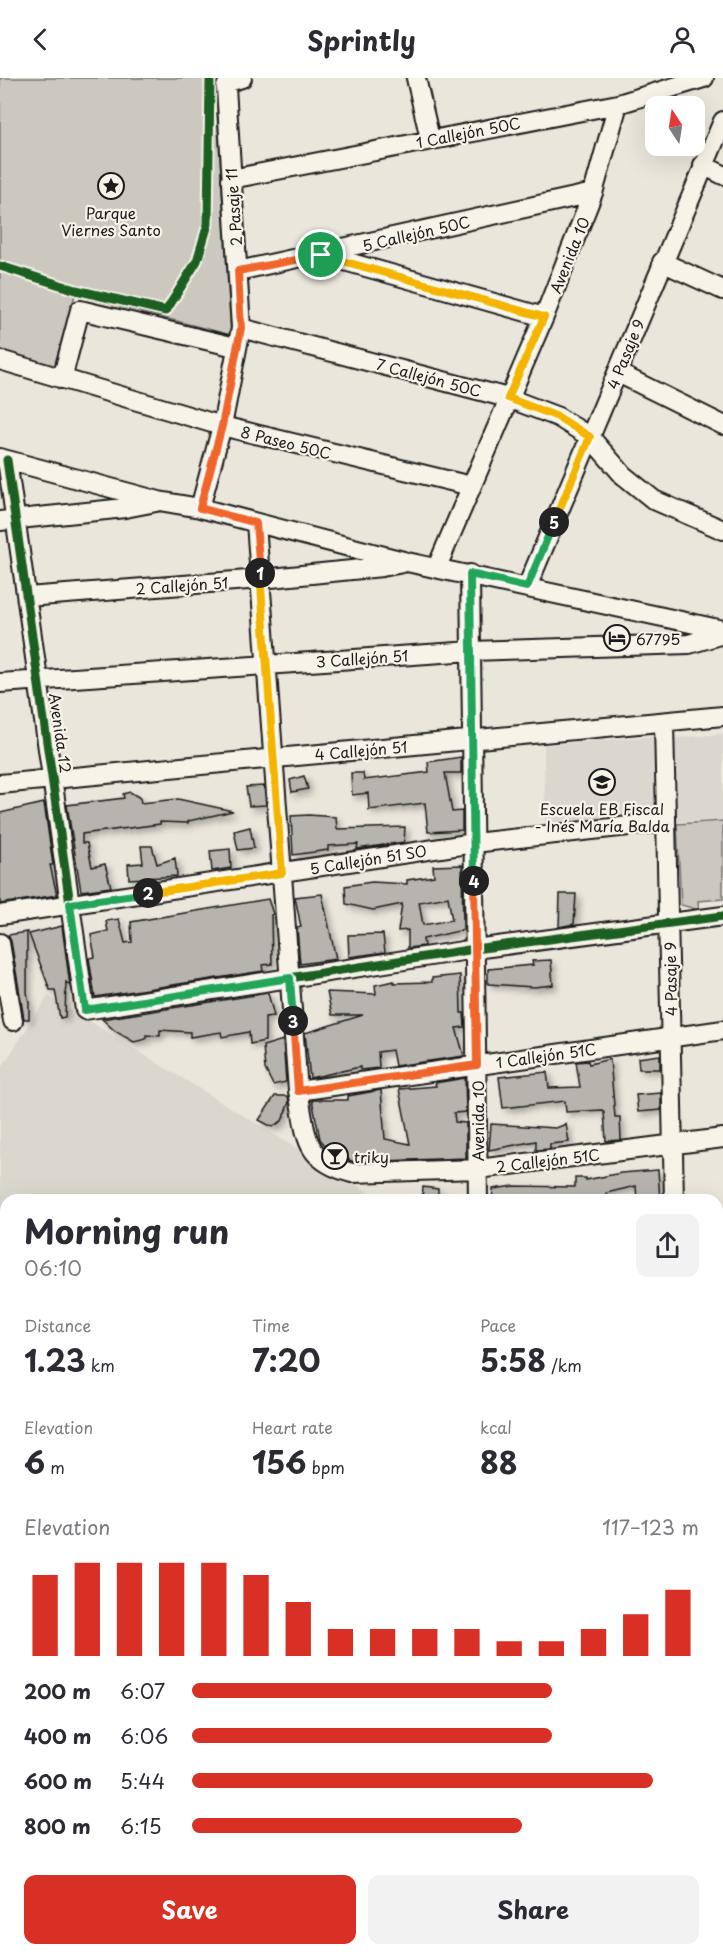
<!DOCTYPE html>
<meta charset="utf-8">
<style>
:root{--surface:#fff;--page:#f2f2f3;--text:#2b2b33;--muted:#7c7c81;--accent:#d93025}
body{margin:0;font-family:"Playpen Sans",sans-serif;background:var(--page);color:var(--text);height:100vh;display:flex;flex-direction:column;font-size:22px;white-space:nowrap}
*{box-sizing:border-box;margin:0}
p{font-size:20px;color:var(--muted)}
.icon{flex:none;width:33px;height:33px;fill:none;stroke:currentColor;stroke-width:2;stroke-linecap:round;stroke-linejoin:round}
.map{position:relative;flex:1;overflow:hidden}
.drawer{position:absolute;left:0px;top:1116px;width:723px;height:762px;display:flex;flex-direction:column;background:var(--surface);border-radius:18px 18px 0 0;box-shadow:0 6px 24px #0002}
.drawer>*{flex:none}
.needle{width:39px;rotate:348deg}
.fabs{position:absolute;left:645px;top:18px;display:grid;gap:12px}
.fabs a{display:grid;place-items:center;width:60px;height:60px;border-radius:12px;background:var(--surface);box-shadow:0 6px 24px #0002;font-size:30px}
.pin{position:absolute;display:grid;place-items:center;width:51px;height:51px;color:#fff;margin:-26px;border:3px solid #fff;border-radius:50%;box-shadow:0 2px 6px #0007}
.km{position:absolute;width:30px;height:30px;margin:-15px;border-radius:50%;background:#222;color:#fff;font-size:16px;line-height:30px;text-align:center}
.round{display:grid;place-items:center;flex:none;width:63px;height:63px;border-radius:12px;background:var(--page)}
.head{display:flex;align-items:center;justify-content:space-between;height:102px;padding:0 24px}
h1{font-size:33px;font-weight:700;line-height:45px}
.stats{display:grid;grid-template-columns:repeat(3,1fr);gap:9px;height:102px;padding:6px 24px}
.stats div{display:grid;align-content:center}
.stats b{font-size:30px;font-weight:700}
.stats small{font-size:16px;font-weight:400}
.stats p{font-size:16px}
.chart{height:168px;padding:12px 24px}
.chart p{display:flex;justify-content:space-between}
.chart svg{width:100%;height:108px;margin-top:6px;stroke:var(--accent);stroke-width:6}
.action{display:flex;gap:12px;margin-top:auto;padding:12px 24px}
.action a{flex:1;height:69px;border-radius:12px;background:var(--accent);color:#fff;font-size:24px;font-weight:700;line-height:69px;text-align:center}
.action a+a{background:var(--page);color:var(--text)}
ul{padding:0 24px;list-style:none;font-size:20px}
li{display:grid;grid-template-columns:96px 72px 1fr;align-items:center;height:45px}
li i{height:15px;border-radius:8px;background:var(--accent)}
header{display:flex;justify-content:space-between;align-items:center;height:78px;padding:0 24px;background:var(--surface);font-size:27px;font-weight:700}
.map>svg:first-child{display:block}
.built{fill:#dad7ce}
.green{fill:#ccc8c0;stroke:#74726e;stroke-width:1.5}
.water{fill:#a3a19a;stroke:#6d6c68;stroke-width:1.5}
.building{fill:#b6b4ac;stroke:#1c1c1c;stroke-width:1.5;fill-rule:evenodd;filter:url(#shadow)}
.lines{fill:none;stroke-linecap:round;stroke-linejoin:round}
.minor-casing{stroke:#1c1c1c;stroke-width:22}
.minor{stroke:#f7f3e8;stroke-width:18}
.cycleway-casing{stroke:#f7f3e8;stroke-width:13}
.cycleway{stroke:#1b5e20;stroke-width:9}
.split-1-casing{stroke:#fff;stroke-width:12}
.split-2-casing{stroke:#fff;stroke-width:12}
.split-3-casing{stroke:#fff;stroke-width:12}
.split-4-casing{stroke:#fff;stroke-width:12}
.split-5-casing{stroke:#fff;stroke-width:12}
.split-6-casing{stroke:#fff;stroke-width:12}
.split-1{stroke:#f0652b;stroke-width:8}
.split-2{stroke:#f5b400;stroke-width:8}
.split-3{stroke:#22a559;stroke-width:8}
.split-4{stroke:#f0652b;stroke-width:8}
.split-5{stroke:#22a559;stroke-width:8}
.split-6{stroke:#f5b400;stroke-width:8}
.labels{text-anchor:middle;dominant-baseline:central;stroke-width:4.5;stroke-linejoin:round;paint-order:stroke}
.street-label{font-size:15px;fill:#1c1c1c;stroke:#f7f3e8}
.poi-label{font-size:15px;fill:#1c1c1c;stroke:#f7f3e8}
</style>
<header><svg class="icon" aria-label="back" viewBox="0 0 24 24"><path d="M15 5l-7 7 7 7"/></svg>Sprintly<svg class="icon" aria-label="person" viewBox="0 0 24 24"><circle cx="12" cy="8" r="4"/><path d="M4 21q1-7 8-7t8 7"/></svg></header>
<div class="map">
<svg width="723" height="1878" viewBox="0 0 723 1878">
<defs>
<filter id="shadow"><feDropShadow dx="4" dy="4" stdDeviation="3" flood-color="#0004"/></filter>
</defs>
<rect width="100%" height="100%" fill="#eae6dc"/>
<filter id="ink" filterUnits="userSpaceOnUse"><feTurbulence type="fractalNoise" baseFrequency=".0167" numOctaves="2"/><feDisplacementMap in="SourceGraphic" scale="12" xChannelSelector="R" yChannelSelector="G"/><feConvolveMatrix kernelMatrix="1 2 1 2 8 2 1 2 1" color-interpolation-filters="sRGB"/></filter>
<g filter="url(#ink)">
<!-- built -->
<path class="built" d="M 723,656 L 723,742 L 677,744 L 675,660 Z
M 656,658 L 662,742 L 545,750 L 544,667 Z
M 48,918 L 381,1122 L 6,1122 L 6,1572 L 0,1568 L 0,992 Z
M 723,1435 L 723,1878 L 291,1878 L 287,1872 L 717,1872 L 717,1436 Z"/>
<!-- green -->
<path class="green" d="M 0,0 L 215,0 L 231,257 L 75,217 L 53,292 L 0,275 Z
M 723,743 L 723,821 L 698,823 L 699,832 L 681,827 L 677,746 Z"/>
<!-- water -->
<path class="water" d="M 0,1576 L 6,1580 L 6,1872 L 286,1872 L 289,1878 L 0,1878 Z"/>
<!-- building -->
<path class="building" d="M 461,679 L 461,695 L 445,695 L 452,734 L 462,733 L 462,752 L 428,754 L 425,725 L 369,732 L 368,715 L 352,717 L 351,695 L 363,695 L 364,702 L 429,694 L 428,684 Z
M 304,698 L 308,711 L 292,714 L 290,702 Z
M 264,708 L 266,727 L 249,728 L 246,709 Z
M 130,714 L 140,720 L 141,725 L 178,721 L 233,733 L 188,743 L 188,745 L 160,744 L 160,746 L 82,756 L 82,765 L 87,765 L 92,789 L 105,786 L 111,809 L 81,813 L 67,727 L 124,720 L 123,716 Z
M 44,725 L 53,787 L 50,787 L 57,817 L 0,826 L 0,735 Z
M 309,737 L 336,739 L 337,751 L 405,749 L 404,764 L 357,771 L 358,766 L 328,768 L 328,772 L 293,777 L 291,738 Z
M 250,749 L 254,770 L 238,772 L 234,753 Z
M 141,768 L 152,768 L 157,786 L 175,780 L 177,798 L 129,801 L 128,786 L 143,785 Z
M 230,771 L 231,790 L 212,793 L 210,773 Z
M 462,787 L 463,852 L 423,861 L 424,868 L 408,870 L 408,852 L 398,853 L 402,826 L 373,832 L 346,826 L 345,808 L 372,804 L 407,806 L 407,802 L 434,798 L 433,788 ZM 448,819 L 452,842 L 423,847 L 419,824 Z
M 322,816 L 336,881 L 300,886 L 297,850 L 301,849 L 295,819 Z
M 560,816 L 576,816 L 574,846 L 559,849 Z
M 268,821 L 273,836 L 271,837 L 272,886 L 262,887 L 263,893 L 95,919 L 89,880 L 95,879 L 91,857 L 108,853 L 106,843 L 119,841 L 125,865 L 132,864 L 131,844 Z
M 62,848 L 70,908 L 66,904 L 65,939 L 60,940 L 55,912 L 50,912 L 29,856 Z
M 27,854 L 27,914 L 29,925 L 29,941 L 24,941 L 11,863 L 8,857 Z
M 383,856 L 385,874 L 349,879 L 348,857 Z
M 551,882 L 553,907 L 534,909 L 488,906 L 488,891 L 533,887 L 532,883 Z
M 460,897 L 461,935 L 464,935 L 465,949 L 456,950 L 464,978 L 395,988 L 392,972 L 378,974 L 379,990 L 360,992 L 360,989 L 310,1000 L 305,955 L 363,937 L 332,937 L 327,914 L 376,916 L 375,907 L 394,903 L 394,905 L 432,904 L 432,900 Z
M 268,915 L 274,938 L 265,939 L 265,963 L 250,966 L 249,954 L 222,959 L 221,954 L 190,959 L 190,954 L 160,952 L 160,958 L 146,957 L 146,961 L 134,964 L 115,953 L 102,941 Z
M 283,962 L 286,1004 L 273,1007 L 265,991 L 263,968 Z
M 660,977 L 660,991 L 639,991 L 638,980 Z
M 610,981 L 615,1039 L 620,1039 L 621,1062 L 606,1063 L 604,1034 L 602,1032 L 566,1034 L 565,1023 L 503,1030 L 499,999 L 547,994 L 549,1010 L 580,1009 L 576,984 L 588,983 L 589,986 Z
M 465,1000 L 466,1034 L 454,1035 L 455,1044 L 466,1045 L 466,1080 L 354,1084 L 330,1074 L 320,1061 L 312,1022 L 348,1022 L 348,1018 L 381,1012 L 385,1061 L 410,1066 L 399,1011 L 436,1008 L 435,1005 Z
M 661,1015 L 661,1032 L 638,1034 L 636,1017 Z
M 275,1018 L 288,1018 L 289,1024 L 282,1043 L 272,1049 L 259,1042 Z
M 491,1046 L 556,1050 L 566,1046 L 569,1064 L 550,1066 L 550,1071 L 536,1072 L 536,1063 L 489,1072 Z
M 658,1092 L 660,1122 L 637,1122 L 636,1108 L 606,1115 L 606,1122 L 492,1122 L 493,1111 L 514,1108 L 575,1109 L 575,1100 L 586,1100 L 586,1102 L 621,1095 Z
M 423,1109 L 438,1111 L 438,1122 L 422,1122 Z"/>
<g class="lines">
<defs>
<path id="minor" d="M 416,0 L 430,61
M 703,87 L 723,97
M 231,101 L 618,26 L 704,0
M 323,177 L 544,239
M 662,184 L 723,212
M 238,193 L 593,115
M 241,250 L 508,320 L 558,339 L 590,359 L 623,397 L 654,422 L 723,452
M 0,282 L 222,348 L 471,408
M 618,295 L 723,347
M 62,301 L 80,232 L 227,267
M 0,380 L 159,423 L 200,430 L 407,484 L 723,552
M 7,382 L 85,932 L 475,871 L 723,838
M 200,430 L 222,348 L 241,250 L 226,9 L 229,4 L 242,0
M 0,443 L 125,430 L 156,424
M 256,445 L 298,1013 C 307,1057 302,1082 352,1095 L 478,1091 L 723,1060
M 437,489 L 544,239 L 593,115 L 618,26
M 470,496 L 478,1122
M 527,509 L 723,43
M 27,519 L 261,501 L 382,489 L 403,485
M 0,605 L 472,573 L 689,566 L 723,556
M 664,644 L 674,1122
M 0,706 L 723,638
M 0,837 L 474,765 L 666,744
M 0,865 L 13,943
M 298,1013 L 723,952
M 717,1173 L 723,1172
M 717,1289 L 723,1288
M 717,1389 L 723,1388"/>
</defs>
<!-- minor casing -->
<use href="#minor" class="minor-casing"/>
<!-- minor -->
<use href="#minor" class="minor"/>
<defs>
<path id="cycleway" d="M 0,188 L 76,212 L 166,233 L 197,183 L 208,146 L 210,0
M 7,382 L 85,932 L 475,871 L 723,838"/>
</defs>
<!-- cycleway casing -->
<use href="#cycleway" class="cycleway-casing"/>
<!-- cycleway -->
<use href="#cycleway" class="cycleway"/>
</g>
</g>
<g class="lines" filter="url(#ink)">
<defs>
<path id="split-1" d="M 260,495 L 256,445 L 200,430 L 222,348 L 241,250 L 238,193 L 321,177"/>
<path id="split-2" d="M 148,815 L 282,795 L 260,495"/>
<path id="split-3" d="M 148,815 L 70,826 L 85,932 L 290,900 L 293,943"/>
<path id="split-4" d="M 293,943 L 298,1013 L 477,987 L 474,803"/>
<path id="split-5" d="M 474,803 L 470,496 L 527,509 L 554,444"/>
<path id="split-6" d="M 321,177 L 544,239 L 508,320 L 558,339 L 590,359 L 554,444"/>
</defs>
<!-- split-1 casing -->
<use href="#split-1" class="split-1-casing"/>
<!-- split-2 casing -->
<use href="#split-2" class="split-2-casing"/>
<!-- split-3 casing -->
<use href="#split-3" class="split-3-casing"/>
<!-- split-4 casing -->
<use href="#split-4" class="split-4-casing"/>
<!-- split-5 casing -->
<use href="#split-5" class="split-5-casing"/>
<!-- split-6 casing -->
<use href="#split-6" class="split-6-casing"/>
<!-- split-1 -->
<use href="#split-1" class="split-1"/>
<!-- split-2 -->
<use href="#split-2" class="split-2"/>
<!-- split-3 -->
<use href="#split-3" class="split-3"/>
<!-- split-4 -->
<use href="#split-4" class="split-4"/>
<!-- split-5 -->
<use href="#split-5" class="split-5"/>
<!-- split-6 -->
<use href="#split-6" class="split-6"/>
</g>
<!-- icons -->
<defs>
<symbol id="sight-ring" viewBox="-11 -11 22 22"><circle r="9.5" fill="#f7f3e8" stroke="#1c1c1c" stroke-width="1.5"/><path d="M0-6L1.8-2.2L6-1.7L2.9 1.2L3.7 5.4L0 3.3L-3.7 5.4L-2.9 1.2L-6-1.7L-1.8-2.2Z" fill="#1c1c1c"/></symbol>
<symbol id="hotel-ring" viewBox="-11 -11 22 22"><circle r="9.5" fill="#f7f3e8" stroke="#1c1c1c" stroke-width="1.5"/><path d="M-6-4.5h1.5V1H6V5H4.5V3h-9V5H-6ZM-4 0a1.8 1.8 0 1 1 3.6 0ZM.5 0V-2.5h3Q6-2.5 6 0Z" fill="#1c1c1c"/></symbol>
<symbol id="school-ring" viewBox="-11 -11 22 22"><circle r="9.5" fill="#f7f3e8" stroke="#1c1c1c" stroke-width="1.5"/><path d="M0-5L7-2L0 1L-7-2ZM-4 1L0 2.5L4 1V4Q0 6-4 4Z" fill="#1c1c1c"/></symbol>
<symbol id="bar-ring" viewBox="-11 -11 22 22"><circle r="9.5" fill="#f7f3e8" stroke="#1c1c1c" stroke-width="1.5"/><path d="M-6-5H6L.8 .8V4.5H3.5V6h-7V4.5H-.8V.8Z" fill="#1c1c1c"/></symbol>
</defs>
<g fill-rule="evenodd">
<use href="#sight-ring" x="96" y="93" width="30" height="30"/>
<use href="#hotel-ring" x="602" y="545" width="30" height="30"/>
<use href="#school-ring" x="587" y="689" width="30" height="30"/>
<use href="#bar-ring" x="320" y="1063" width="30" height="30"/>
</g>
<g class="labels">
<!-- street labels -->
<g class="street-label">
<text transform="translate(468 54) rotate(-11)">1 Callejón 50C</text>
<text transform="translate(233 129) rotate(-94)">2 Pasaje 11</text>
<text transform="translate(416 155) rotate(-13)">5 Callejón 50C</text>
<text transform="translate(569 177) rotate(-68)">Avenida 10</text>
<text transform="translate(625 276) rotate(-68)">4 Pasaje 9</text>
<text transform="translate(429 299) rotate(15)">7 Callejón 50C</text>
<text transform="translate(286 364) rotate(14)">8 Paseo 50C</text>
<text transform="translate(182 507) rotate(-4)">2 Callejón 51</text>
<text transform="translate(362 580) rotate(-4)">3 Callejón 51</text>
<text transform="translate(61 655) rotate(82)">Avenida 12</text>
<text transform="translate(361 672) rotate(-5)">4 Callejón 51</text>
<text transform="translate(368 781) rotate(-9)">5 Callejón 51 SO</text>
<text transform="translate(670 901) rotate(-91)">4 Pasaje 9</text>
<text transform="translate(546 977) rotate(-8)">1 Callejón 51C</text>
<text transform="translate(477 1043) rotate(-90)">Avenida 10</text>
<text transform="translate(548 1082) rotate(-7)">2 Callejón 51C</text>
</g>
<!-- poi labels -->
<g class="poi-label">
<text x="111" y="134">Parque<tspan x="111" dy="17">Viernes Santo</tspan></text>
<text x="636" y="560" text-anchor="start">67795</text>
<text x="602" y="730">Escuela EB Fiscal<tspan x="602" dy="17">- Inés María Balda</tspan></text>
<text x="354" y="1078" text-anchor="start">triky</text>
</g>
</g>
</svg>
<div class="fabs">
<a><svg class="needle" viewBox="-14 -14 28 28"><path d="M0-13l5 13h-10z" fill="#e53935"/><path d="M0 13l5-13h-10z" fill="#7c7c81"/></svg></a>
</div>
<div class="pin" style="left:321px;top:177px;background:#1e9e55"><svg class="icon" aria-label="arrive" viewBox="0 0 24 24"><path d="M6 21V4h12l-3 4 3 4H6"/></svg></div>
<b class="km" style="left:260px;top:495px">1</b>
<b class="km" style="left:148px;top:815px">2</b>
<b class="km" style="left:293px;top:943px">3</b>
<b class="km" style="left:474px;top:803px">4</b>
<b class="km" style="left:554px;top:444px">5</b>
<section class="drawer">
<div class="head"><div><h1>Morning run</h1><p>06:10</p></div><a class="round"><svg class="icon" aria-label="share" viewBox="0 0 24 24"><path d="M12 15V3M7 8l5-5 5 5M5 13v7h14v-7"/></svg></a></div>
<div class="stats">
<div><p>Distance</p><b>1.23<small> km</small></b></div>
<div><p>Time</p><b>7:20</b></div>
<div><p>Pace</p><b>5:58<small> /km</small></b></div>
</div>
<div class="stats">
<div><p>Elevation</p><b>6<small> m</small></b></div>
<div><p>Heart rate</p><b>156<small> bpm</small></b></div>
<div><p>kcal</p><b>88</b></div>
</div>
<div class="chart"><p><span>Elevation</span>117–123 m</p>
<svg viewBox="0 0 160 44" preserveAspectRatio="none"><path d="M5 44V11M15 44V6M25 44V6M35 44V6M45 44V6M55 44V11M65 44V22M75 44V33M85 44V33M95 44V33M105 44V33M115 44V38M125 44V38M135 44V33M145 44V27M155 44V17"/></svg>
</div>
<ul>
<li><b>200 m</b>6:07<i style="width:71%"></i></li>
<li><b>400 m</b>6:06<i style="width:71%"></i></li>
<li><b>600 m</b>5:44<i style="width:91%"></i></li>
<li><b>800 m</b>6:15<i style="width:65%"></i></li>
</ul>
<div class="action"><a>Save</a><a>Share</a></div>
</section>
</div>
